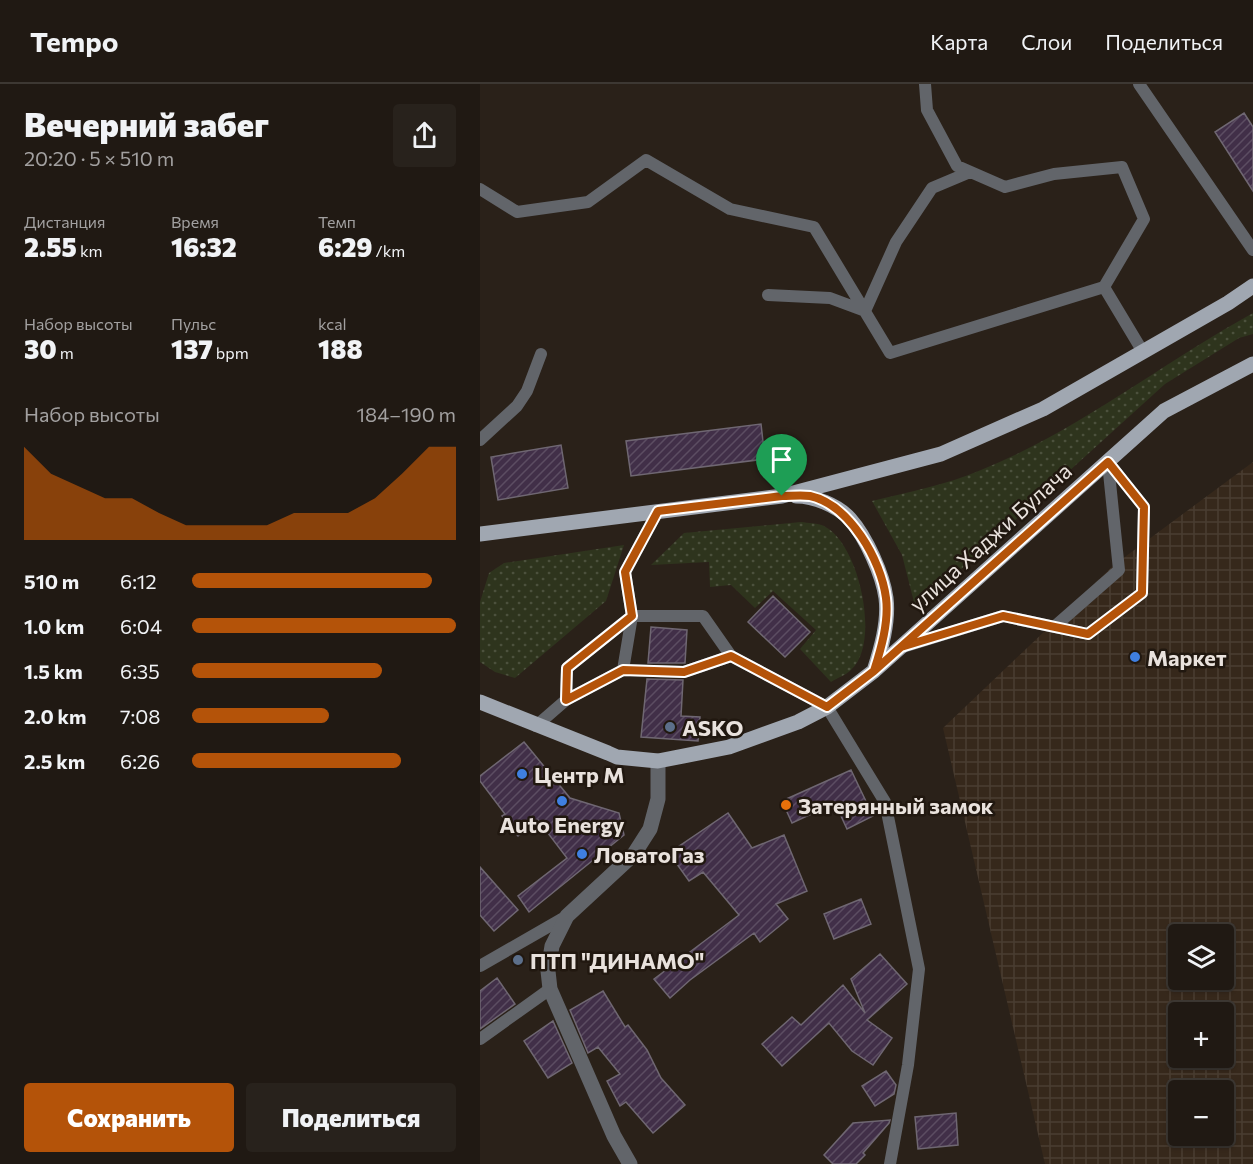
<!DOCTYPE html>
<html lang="ru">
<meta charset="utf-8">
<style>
:root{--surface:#201913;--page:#28221c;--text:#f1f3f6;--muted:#a2a0a0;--line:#3d3833;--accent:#b45309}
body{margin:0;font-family:Commissioner,sans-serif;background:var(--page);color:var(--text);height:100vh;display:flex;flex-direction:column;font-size:22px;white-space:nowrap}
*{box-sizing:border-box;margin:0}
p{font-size:20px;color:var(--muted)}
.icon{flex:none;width:33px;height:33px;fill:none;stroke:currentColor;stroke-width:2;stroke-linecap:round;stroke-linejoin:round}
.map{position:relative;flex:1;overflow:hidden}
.side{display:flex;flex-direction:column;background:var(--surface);width:480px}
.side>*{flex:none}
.buttons{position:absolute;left:688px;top:840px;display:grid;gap:12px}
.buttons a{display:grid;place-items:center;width:66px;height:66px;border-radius:6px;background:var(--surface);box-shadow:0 2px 4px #0004,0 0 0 2px var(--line);font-size:30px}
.pin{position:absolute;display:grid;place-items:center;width:51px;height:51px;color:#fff;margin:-62px -26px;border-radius:50% 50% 50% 0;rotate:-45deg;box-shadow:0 0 6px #0007}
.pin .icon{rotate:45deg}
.round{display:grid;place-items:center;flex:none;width:63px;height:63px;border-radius:6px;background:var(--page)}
.headline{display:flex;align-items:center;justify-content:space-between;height:102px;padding:0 24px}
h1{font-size:33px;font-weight:800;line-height:45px}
.stats{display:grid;grid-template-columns:repeat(3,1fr);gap:9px;height:102px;padding:6px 24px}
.stats div{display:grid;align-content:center}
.stats b{font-size:26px;font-weight:800}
.stats small{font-size:16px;font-weight:400}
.stats p{font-size:16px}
.chart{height:168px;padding:12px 24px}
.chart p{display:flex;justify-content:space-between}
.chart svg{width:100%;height:108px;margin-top:6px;fill:var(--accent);opacity:.7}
.button{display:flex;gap:12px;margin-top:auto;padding:12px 24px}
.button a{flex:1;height:69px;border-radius:6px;background:var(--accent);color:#fff;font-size:24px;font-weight:800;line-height:69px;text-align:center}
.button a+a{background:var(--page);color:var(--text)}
ul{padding:0 24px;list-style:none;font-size:20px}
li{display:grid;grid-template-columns:96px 72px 1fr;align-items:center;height:45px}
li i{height:15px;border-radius:8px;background:var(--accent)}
header{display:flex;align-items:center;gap:36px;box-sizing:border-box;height:84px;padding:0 30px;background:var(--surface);border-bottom:2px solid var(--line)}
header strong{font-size:28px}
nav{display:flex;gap:33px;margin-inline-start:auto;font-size:21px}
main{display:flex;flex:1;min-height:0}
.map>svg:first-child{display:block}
.industrial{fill:url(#industrial-grid);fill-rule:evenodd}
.grass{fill:url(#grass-dots)}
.building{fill:url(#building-hatch);stroke:#6f6772;stroke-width:1.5}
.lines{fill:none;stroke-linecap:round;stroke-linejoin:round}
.service{stroke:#62656a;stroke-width:12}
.minor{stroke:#62656a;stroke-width:15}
.primary{stroke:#a0a7b1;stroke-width:15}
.route-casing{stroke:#fff;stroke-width:12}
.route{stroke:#b45309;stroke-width:8}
.shop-dot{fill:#3f7fe0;stroke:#211810;stroke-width:2}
.service-dot{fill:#5c6f8a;stroke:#211810;stroke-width:2}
.food-dot{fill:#e8710a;stroke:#211810;stroke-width:2}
.labels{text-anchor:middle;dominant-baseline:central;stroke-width:5;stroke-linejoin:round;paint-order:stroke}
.street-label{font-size:22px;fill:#e9e2dd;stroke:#211810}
.poi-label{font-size:22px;font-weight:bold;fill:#e9e2dd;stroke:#211810;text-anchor:start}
</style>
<header>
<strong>Tempo</strong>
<nav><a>Карта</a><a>Слои</a><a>Поделиться</a></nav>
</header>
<main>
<section class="side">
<div class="headline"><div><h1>Вечерний забег</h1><p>20:20 · 5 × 510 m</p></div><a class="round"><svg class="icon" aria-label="share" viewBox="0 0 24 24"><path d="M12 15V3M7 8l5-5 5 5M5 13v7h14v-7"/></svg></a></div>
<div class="stats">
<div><p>Дистанция</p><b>2.55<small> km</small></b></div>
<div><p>Время</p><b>16:32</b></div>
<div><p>Темп</p><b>6:29<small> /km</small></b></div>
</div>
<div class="stats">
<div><p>Набор высоты</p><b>30<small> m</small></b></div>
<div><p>Пульс</p><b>137<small> bpm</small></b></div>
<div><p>kcal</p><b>188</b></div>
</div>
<div class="chart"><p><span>Набор высоты</span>184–190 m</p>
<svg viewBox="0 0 160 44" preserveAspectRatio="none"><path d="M0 44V6L10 17L20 22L30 27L40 27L50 33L60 38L70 38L80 38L90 38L100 33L110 33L120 33L130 27L140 17L150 6L160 6V44z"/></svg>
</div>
<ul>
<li><b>510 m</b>6:12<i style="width:91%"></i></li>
<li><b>1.0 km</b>6:04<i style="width:100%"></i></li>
<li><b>1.5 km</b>6:35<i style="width:72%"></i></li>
<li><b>2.0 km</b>7:08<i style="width:52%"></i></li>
<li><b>2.5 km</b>6:26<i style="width:79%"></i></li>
</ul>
<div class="button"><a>Сохранить</a><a>Поделиться</a></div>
</section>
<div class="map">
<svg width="773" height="1080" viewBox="0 0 773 1080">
<defs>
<pattern id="industrial-grid" width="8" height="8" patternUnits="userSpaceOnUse" patternTransform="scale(1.5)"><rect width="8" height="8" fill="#36281b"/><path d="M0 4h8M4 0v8" fill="none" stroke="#493d31"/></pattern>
<pattern id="grass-dots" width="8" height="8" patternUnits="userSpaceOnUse" patternTransform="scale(1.5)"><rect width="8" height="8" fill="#2e341d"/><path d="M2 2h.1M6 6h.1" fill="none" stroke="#4c513d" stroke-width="1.8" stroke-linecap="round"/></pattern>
<pattern id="building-hatch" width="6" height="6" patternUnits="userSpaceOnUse" patternTransform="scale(1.5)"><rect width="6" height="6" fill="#412f48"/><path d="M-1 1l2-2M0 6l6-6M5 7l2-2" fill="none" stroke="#5c4d62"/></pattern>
</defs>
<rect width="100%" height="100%" fill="#2a2119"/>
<!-- industrial -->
<path class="industrial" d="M 773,378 L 773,1080 L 565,1080 L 463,644 L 634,481 ZM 699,850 L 744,850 L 744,896 L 699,896 ZM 699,928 L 744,928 L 744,974 L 699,974 ZM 699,1006 L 744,1006 L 744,1052 L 699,1052 Z"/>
<!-- grass -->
<path class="grass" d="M 773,229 L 773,250 L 759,254 L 685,300 L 436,526 L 422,471 L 392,417 C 428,408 466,401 501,386 C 598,347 682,279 773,229 Z
M 321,438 C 328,439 338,439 344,442 C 380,460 401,560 371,586 C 366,591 357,594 351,598 L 320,565 L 336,546 L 293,507 L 275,524 L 251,501 L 230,503 L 229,478 L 171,481 L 204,449 Z
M 144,461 L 126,517 L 35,594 L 15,588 L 0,578 L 0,518 L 9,489 L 24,479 Z"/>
<!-- building -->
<path class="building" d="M 764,29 L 773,43 L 773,107 L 735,48 Z
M 281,340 L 285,375 L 151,392 L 146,357 Z
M 81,361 L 88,404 L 18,416 L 11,373 Z
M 293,512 L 330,548 L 305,573 L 268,538 Z
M 171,543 L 207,546 L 205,579 L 168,579 Z
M 167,595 L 203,596 L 201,632 L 220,633 L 218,657 L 161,653 Z
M 44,658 L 90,714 L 139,729 L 144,751 L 49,828 L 38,812 L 87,774 L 58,736 L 38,752 L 22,732 L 25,730 L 0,697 L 0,692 Z
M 371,686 L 393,732 L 367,745 L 355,719 L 312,739 L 302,717 Z
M 248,729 L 272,764 L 304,751 L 327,807 L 296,820 L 308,835 L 280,858 L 274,849 L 210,896 L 190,914 L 174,895 L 259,831 L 223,788 L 209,797 L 189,769 Z
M 0,783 L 38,826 L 14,847 L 0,831 Z
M 381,815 L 391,840 L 354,855 L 344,830 Z
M 400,870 L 427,900 L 387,936 L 412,954 L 393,981 L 372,967 L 349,939 L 302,982 L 282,960 L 312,933 L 321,941 L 363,901 L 385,929 L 371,895 Z
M 17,894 L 35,920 L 0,945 L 0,907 Z
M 123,907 L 145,943 L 148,941 L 167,966 L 181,994 L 205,1021 L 173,1049 L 146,1018 L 140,1022 L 127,997 L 140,990 L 118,963 L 108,969 L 90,926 Z
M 73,937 L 92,979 L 68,994 L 44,957 Z
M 406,987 L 416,1001 L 414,1010 L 395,1022 L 382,1002 Z
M 476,1029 L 478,1061 L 438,1065 L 435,1033 Z
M 410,1036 L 409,1039 L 383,1069 L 385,1071 L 376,1080 L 353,1080 L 344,1071 L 373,1039 Z"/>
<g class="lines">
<!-- service -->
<path class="service" d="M 445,0 L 447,26 L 477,82 L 525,103 L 574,90 L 642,83 L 664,135 L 624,203 L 663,268
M 659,0 L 773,166
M 0,105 L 37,128 L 108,118 L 166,76 L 250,125 L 334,143 L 410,269 L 624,203
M 288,211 L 350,214 L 385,227 L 416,158 L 452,104 L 490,88
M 0,356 L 37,322 L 47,307 L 61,270
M 574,543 L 639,486 L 628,379
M 423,563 L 523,532 L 608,550 L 662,509 L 664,423 L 628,378
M 143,586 L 152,532 L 145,488 L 178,427
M 86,616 L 143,586 L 204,588 L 251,572
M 56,642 L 86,616 L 87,584 L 152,532 L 223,532 L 251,572 L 347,623 L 405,718 L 439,885 L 428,981 L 410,1080
M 0,882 L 87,832
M 0,955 L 70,905"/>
<!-- minor -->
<path class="minor" d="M 150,1080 L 134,1052 L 70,905 L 68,887 L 72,862 L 87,832 L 154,770 L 170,745 L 178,715 L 178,677"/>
<!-- primary -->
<path class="primary" d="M 316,412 C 334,412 357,421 370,435 C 386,453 403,491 406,514 C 409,538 401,565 394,587
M 0,450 L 302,412 L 461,370 L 563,325 L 748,219 L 773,202
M 0,618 L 128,669 L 137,673 L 178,677 L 249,663 L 318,638 L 347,623 L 394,587 L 684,327 L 773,280"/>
</g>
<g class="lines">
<defs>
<path id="route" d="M 302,412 L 178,427 L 145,488 L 152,532 L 87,584 L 86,616 L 143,586 L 204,588 L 251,572 L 347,623 L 394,587 L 421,563 L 523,532 L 608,550 L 662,509 L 664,423 L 628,378 L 394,587 C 401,565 409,538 406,514 C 401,476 370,421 330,412 C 321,411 311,412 302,412"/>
</defs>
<!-- route casing -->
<use href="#route" class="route-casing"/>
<!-- route -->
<use href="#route" class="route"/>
</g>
<!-- markers -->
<g class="shop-dot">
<circle cx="655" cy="573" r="6"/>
<circle cx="42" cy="690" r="6"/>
<circle cx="82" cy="717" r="6"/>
<circle cx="102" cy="770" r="6"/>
</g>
<g class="service-dot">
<circle cx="190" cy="643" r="6"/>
<circle cx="38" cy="876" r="6"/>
</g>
<circle class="food-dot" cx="306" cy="721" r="6"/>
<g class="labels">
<!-- street labels -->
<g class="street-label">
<text transform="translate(510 453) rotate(-42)">улица Хаджи Булача</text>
</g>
<!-- poi labels -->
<g class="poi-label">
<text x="667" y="573">Маркет</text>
<text x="202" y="643">ASKO</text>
<text x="54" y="690">Центр М</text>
<text x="318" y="721">Затерянный замок</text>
<text x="82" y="740" text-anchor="middle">Auto Energy</text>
<text x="114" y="770">ЛоватоГаз</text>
<text x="50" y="876">ПТП "ДИНАМО"</text>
</g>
</g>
</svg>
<div class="buttons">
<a><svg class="icon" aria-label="layers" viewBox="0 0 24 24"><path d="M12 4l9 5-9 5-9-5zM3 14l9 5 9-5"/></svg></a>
<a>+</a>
<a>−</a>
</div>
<div class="pin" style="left:302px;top:412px;background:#1e9e55"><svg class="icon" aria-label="arrive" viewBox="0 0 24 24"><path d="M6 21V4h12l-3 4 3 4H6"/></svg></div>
</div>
</main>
